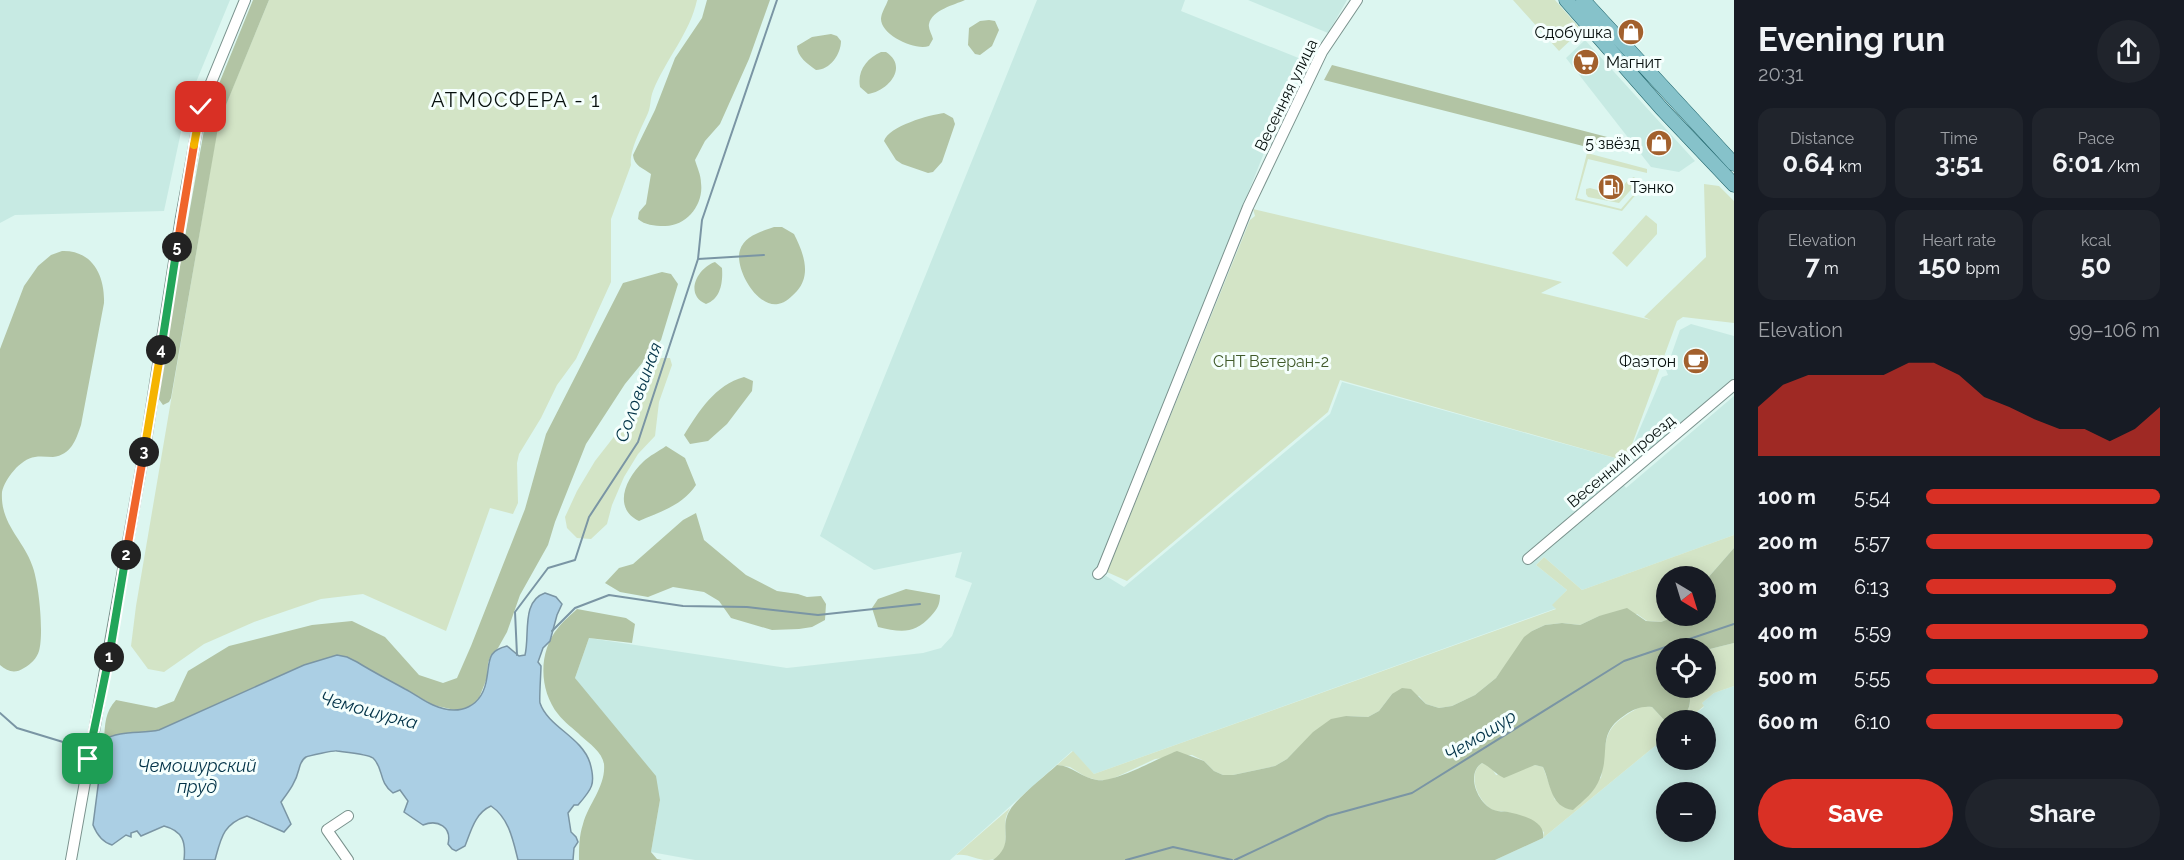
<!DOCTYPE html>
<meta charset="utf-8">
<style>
:root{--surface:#171b24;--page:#20242c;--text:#f1f3f6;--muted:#9ea1a6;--accent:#d93025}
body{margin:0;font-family:Raleway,sans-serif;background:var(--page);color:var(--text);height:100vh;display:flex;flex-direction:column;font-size:22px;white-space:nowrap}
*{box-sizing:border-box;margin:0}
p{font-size:20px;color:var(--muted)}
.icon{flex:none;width:33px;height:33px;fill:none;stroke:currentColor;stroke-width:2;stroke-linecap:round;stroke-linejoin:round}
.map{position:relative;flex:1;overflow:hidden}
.sheet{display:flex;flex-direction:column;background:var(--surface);width:450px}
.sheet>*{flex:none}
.needle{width:39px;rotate:142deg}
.tools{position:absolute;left:1656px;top:566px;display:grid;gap:12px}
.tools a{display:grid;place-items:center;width:60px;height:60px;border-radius:50%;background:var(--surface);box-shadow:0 3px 15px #0003;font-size:30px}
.pin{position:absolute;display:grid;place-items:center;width:51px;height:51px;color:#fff;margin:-26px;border-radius:12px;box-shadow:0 3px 9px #0006}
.km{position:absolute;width:30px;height:30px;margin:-15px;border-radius:50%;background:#222;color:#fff;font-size:16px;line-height:30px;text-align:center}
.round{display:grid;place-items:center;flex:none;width:63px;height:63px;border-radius:32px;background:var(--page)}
.head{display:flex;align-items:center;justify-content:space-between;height:102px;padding:0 24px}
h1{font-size:33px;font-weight:700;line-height:45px}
.figures{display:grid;grid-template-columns:repeat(3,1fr);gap:9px;height:102px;padding:6px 24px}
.figures div{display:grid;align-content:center;border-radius:15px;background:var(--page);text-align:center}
.figures b{font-size:26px;font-weight:700}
.figures small{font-size:16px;font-weight:400}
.figures p{font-size:16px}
.chart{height:168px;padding:12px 24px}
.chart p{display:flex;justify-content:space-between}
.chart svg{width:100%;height:108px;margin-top:6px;fill:var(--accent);opacity:.7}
.action{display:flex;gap:12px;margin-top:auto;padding:12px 24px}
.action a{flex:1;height:69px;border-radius:36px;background:var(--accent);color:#fff;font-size:24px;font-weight:700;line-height:69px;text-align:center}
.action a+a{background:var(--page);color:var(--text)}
ul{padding:0 24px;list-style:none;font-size:20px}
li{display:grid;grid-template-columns:96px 72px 1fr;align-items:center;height:45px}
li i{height:15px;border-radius:8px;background:var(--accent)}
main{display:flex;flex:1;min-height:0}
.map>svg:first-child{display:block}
.built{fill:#c7eae3;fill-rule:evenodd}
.green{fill:#d3e4c6}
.forest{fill:#b2c4a4}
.water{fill:#abcfe4;stroke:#7a95a4;stroke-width:1.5}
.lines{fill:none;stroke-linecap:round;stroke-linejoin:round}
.stream{stroke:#7a95a4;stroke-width:2}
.minor-casing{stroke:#7a928d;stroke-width:12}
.major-casing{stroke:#256970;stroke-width:15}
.minor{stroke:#fff;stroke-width:10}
.major{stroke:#86c2ca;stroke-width:14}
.split-1-casing{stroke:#fff;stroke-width:12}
.split-2-casing{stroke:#fff;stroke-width:12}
.split-3-casing{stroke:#fff;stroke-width:12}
.split-4-casing{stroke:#fff;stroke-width:12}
.split-5-casing{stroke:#fff;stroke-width:12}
.split-6-casing{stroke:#fff;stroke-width:12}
.split-7-casing{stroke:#fff;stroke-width:12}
.split-1{stroke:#22a559;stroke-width:8}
.split-2{stroke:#22a559;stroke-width:8}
.split-3{stroke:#f0652b;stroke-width:8}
.split-4{stroke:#f5b400;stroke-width:8}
.split-5{stroke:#22a559;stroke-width:8}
.split-6{stroke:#f0652b;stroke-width:8}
.split-7{stroke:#f5b400;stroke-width:8}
.labels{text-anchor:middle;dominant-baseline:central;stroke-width:6;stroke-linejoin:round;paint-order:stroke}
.poi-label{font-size:16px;fill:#060f0d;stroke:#f5fffd;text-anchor:end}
.street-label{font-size:16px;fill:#060f0d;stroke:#f5fffd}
.park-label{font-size:16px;fill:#405a2a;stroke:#f5fffd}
.water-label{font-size:18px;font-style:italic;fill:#003247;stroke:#f5fffd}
.quarter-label{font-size:20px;letter-spacing:1.5px;fill:#060f0d;stroke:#f5fffd}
</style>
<main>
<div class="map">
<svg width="1734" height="860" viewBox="0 0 1734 860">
<rect width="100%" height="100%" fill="#dcf6f0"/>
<!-- built -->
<path class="built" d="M 0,0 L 230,0 L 187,104 L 164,211 L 15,215 L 0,223 Z
M 1037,0 L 1185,0 L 1181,11 L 1301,59 L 1098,574 L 1106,576 L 1124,587 L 1330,414 L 1342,382 L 1626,461 L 1662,377 L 1668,375 L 1666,370 L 1680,330 L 1691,324 L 1734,336 L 1734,381 L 1635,464 L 1626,461 L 1619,479 L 1626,488 L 1734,396 L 1734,535 L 1582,590 L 1544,557 L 1536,565 L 1567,590 L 1553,605 L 1557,608 L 1094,774 L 1072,751 L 950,860 L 695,860 L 651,852 L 660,800 L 575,678 L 589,638 L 787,668 L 923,653 L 941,648 L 952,636 L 972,583 L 955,577 L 962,552 L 874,570 L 820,536 Z
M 1248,0 L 1347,0 L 1328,33 Z
M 1585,40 L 1695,161 L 1679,172 L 1651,167 L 1566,58 Z
M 1734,686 L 1734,860 L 1495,860 L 1543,838 L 1666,737 L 1666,759 L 1706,759 L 1706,720 L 1687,720 L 1704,707 L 1702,703 L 1714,693 ZM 1666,792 L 1706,792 L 1706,831 L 1666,831 Z"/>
<!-- green -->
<path class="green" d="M 269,0 L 697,0 C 690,33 666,59 653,91 C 650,98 651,106 648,113 C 642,127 629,150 631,165 L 611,219 L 611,282 L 576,359 L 557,385 L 541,418 L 519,454 L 517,463 L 518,503 L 513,514 L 490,508 L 446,631 L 363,594 L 321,599 L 254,622 L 204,644 L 164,672 L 148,669 L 131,646 L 136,606 L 216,136 L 224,109 Z
M 1513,0 L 1555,0 L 1584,33 L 1574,37 L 1559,51 Z
M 1587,153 L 1647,169 L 1647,173 L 1588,159 L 1577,198 L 1621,209 L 1642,185 L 1644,185 L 1622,211 L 1575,200 Z
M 1634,177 L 1638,182 L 1619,203 L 1588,197 L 1586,194 L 1586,189 L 1590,188 L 1616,195 L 1628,180 Z
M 1704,184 L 1719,186 L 1734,201 L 1734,323 L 1683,317 L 1677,321 L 1626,461 L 1340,380 L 1328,412 L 1127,581 L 1107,572 L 1250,220 L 1255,216 L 1253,209 L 1562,282 L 1541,293 L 1651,320 L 1644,317 L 1706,257 Z
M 1646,215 L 1657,224 L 1657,234 L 1627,267 L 1612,253 Z
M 661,358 L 670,358 L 672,365 L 659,402 L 655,436 L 638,454 L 624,477 L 612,505 L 607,524 L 591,539 L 577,538 L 567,528 L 565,517 L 577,491 L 595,461 L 641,402 L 647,380 Z
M 1734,535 L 1734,548 L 1706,580 L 1706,576 L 1666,576 L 1666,615 L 1679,615 L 1677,617 L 1661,622 L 1647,621 L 1637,614 L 1599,616 L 1580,625 L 1562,623 L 1545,625 L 1532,631 L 1496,678 L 1475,695 L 1452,706 L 1439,708 L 1426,704 L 1419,696 L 1392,694 L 1379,711 L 1368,717 L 1346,716 L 1300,746 L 1287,759 L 1275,766 L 1233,775 L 1223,775 L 1214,771 L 1204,761 L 1192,755 L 1155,759 L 1110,780 L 1097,780 L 1086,777 L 1070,767 L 1057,765 L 1073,751 L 1094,774 L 1556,609 L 1552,605 L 1567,590 L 1536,565 L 1544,557 L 1582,590 Z
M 1734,643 L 1734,686 L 1714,693 L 1702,703 L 1704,706 L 1687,720 L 1681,720 C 1691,709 1691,701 1689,687 L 1706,687 L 1706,650 Z
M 1642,706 L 1652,707 L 1666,722 L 1666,737 L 1543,838 L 1544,832 C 1533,826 1519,815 1507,812 C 1502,811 1497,812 1493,810 C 1478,802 1466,774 1482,763 L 1491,767 L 1496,775 L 1535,765 L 1543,767 L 1555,800 L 1601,778 C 1608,735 1600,728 1642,706 Z
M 1010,808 C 1009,811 1007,814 1006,817 C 1003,830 1013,860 988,860 C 976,860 968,853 956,855 Z"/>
<!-- forest -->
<path class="forest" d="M 253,0 L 269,0 L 219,122 L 171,398 L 169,402 L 163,405 L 158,398 L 157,393 L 205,125 L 212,101 Z
M 707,0 L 770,0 L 749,59 L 720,124 L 705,141 L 695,160 C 697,167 701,175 701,183 C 704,205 686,227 664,226 C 654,226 645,225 638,219 L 639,212 L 646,204 L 651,174 C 643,168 634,166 633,155 L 655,110 L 675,58 L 702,18 Z
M 888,0 L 965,0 C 954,5 932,10 929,24 C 928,29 932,34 933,39 L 929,46 C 915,51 881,35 881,19 C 881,13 886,6 888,0 Z
M 989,20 L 995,21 L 999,30 L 992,46 L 980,55 L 975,54 L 968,45 L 969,28 L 980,21 Z
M 831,34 L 837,36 L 841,41 C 841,54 830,70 816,70 C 808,64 797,57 797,46 L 812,37 Z
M 881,52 L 886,52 C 909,67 888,91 868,94 L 860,87 C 857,71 867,58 881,52 Z
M 1332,65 L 1611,138 L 1605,145 L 1587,147 L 1324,80 Z
M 944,113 L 953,118 L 955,124 L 942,162 L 933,172 L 928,173 L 902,164 L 896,160 L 884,141 C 889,126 929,115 944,113 Z
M 774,227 L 782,227 L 794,234 C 803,252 812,274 797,291 C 792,296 786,303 778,304 C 757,308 734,268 740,250 C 744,236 762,231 774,227 Z
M 62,251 C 92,250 105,275 104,303 L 81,425 C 76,440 71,455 53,457 C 47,457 41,456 35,457 C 20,459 5,479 2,492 C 0,524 23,539 32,565 C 39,582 44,634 39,651 C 37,658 31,664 24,668 C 15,674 8,672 0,665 L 0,349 L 24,286 L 38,266 L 51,255 Z
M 715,262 L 722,268 C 723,282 721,299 706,304 C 684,295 697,268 715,262 Z
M 662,272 L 671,274 L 678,284 L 661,340 L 625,384 L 586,444 L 555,522 L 548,545 L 520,595 L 507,632 L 498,648 L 491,655 L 488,663 L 487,678 L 479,698 L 474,704 L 459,711 L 433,705 L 405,689 L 337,655 L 304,665 L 159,730 C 141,734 120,730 104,740 C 105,724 105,712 116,700 L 156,708 L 174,701 L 188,671 L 229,646 L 312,625 L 352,621 L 385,637 L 419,675 L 443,683 L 457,678 L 471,646 L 525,509 L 546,434 L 623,283 Z
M 744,377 L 753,381 L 752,391 L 727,424 L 708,441 L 690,444 L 684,435 C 699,411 715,385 744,377 Z
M 666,446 L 685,458 L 696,485 C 683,505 660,512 639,521 C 612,508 626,478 643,462 C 649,456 659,451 666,446 Z
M 696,513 L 704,540 L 746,575 L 777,591 L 798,594 L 807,597 L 821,596 L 826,604 L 825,620 L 812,627 L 799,629 L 772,630 L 731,618 L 719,601 L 704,592 L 673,587 L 648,597 L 620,592 L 605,583 L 619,568 L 633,564 L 683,520 Z
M 1734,548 L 1734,643 L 1706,650 L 1706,648 L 1666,648 L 1666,687 L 1689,687 C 1691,701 1691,709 1681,720 L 1666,720 L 1666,722 L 1652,707 C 1641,706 1634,709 1625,715 C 1596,734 1611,751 1600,778 C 1595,792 1583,801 1573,810 C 1550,807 1551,784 1543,767 L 1535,765 L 1504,778 C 1495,774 1491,767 1482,763 C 1465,774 1478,804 1494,810 C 1498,812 1504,811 1508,812 C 1522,815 1546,821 1543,838 L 1495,860 L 993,860 C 1016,843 998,829 1010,810 C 1018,797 1045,776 1057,765 C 1073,766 1082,778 1097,780 C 1115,783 1158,758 1177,751 L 1204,761 L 1214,771 L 1223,775 L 1233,775 L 1275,766 L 1287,759 L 1313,732 L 1331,719 L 1346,716 L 1368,717 L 1379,711 L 1392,694 L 1402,688 L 1411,689 L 1426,704 L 1439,708 L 1452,706 L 1475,695 L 1496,678 L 1524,637 L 1532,631 L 1545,625 L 1562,623 L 1580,625 L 1599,616 L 1627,608 L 1646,621 L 1661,622 L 1679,615 L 1706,615 L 1706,580 Z
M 906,589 L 940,595 C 940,605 937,609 931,616 C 914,635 900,632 878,627 L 872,608 L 878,599 Z
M 577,609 L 626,618 L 635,624 L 632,643 L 589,638 L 575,678 L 656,776 L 660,800 L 651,852 L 657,859 L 662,860 L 579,860 C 579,848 579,836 583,824 C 589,803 606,786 604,764 C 602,752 589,743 581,736 C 574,729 564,722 558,714 C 539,690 538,652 558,628 C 563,621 571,615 577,609 Z"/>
<!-- water -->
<path class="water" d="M 545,593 L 556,597 L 562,604 L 557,615 L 550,641 L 543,648 L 538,662 L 541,666 C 541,672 539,700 540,703 C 548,727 582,737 590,763 C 596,784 592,789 578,805 L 574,805 L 568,813 L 571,832 L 576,837 L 578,842 L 574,848 L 573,860 L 518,860 C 513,840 509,818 491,806 C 475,813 471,831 465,846 L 456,851 L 452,849 L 448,844 C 452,827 438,819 423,825 L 404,812 L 408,801 L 400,790 L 393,793 C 378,782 384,768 373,758 C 368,754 344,752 337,751 C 335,750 308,756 306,757 C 301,760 300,765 299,769 C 296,782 289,791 281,802 L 291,824 L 284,832 L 247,816 C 223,824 221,838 215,860 L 184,860 C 186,842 183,831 164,826 L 141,836 L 137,831 L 131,833 L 131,837 L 126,835 L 112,845 C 102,842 97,835 93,825 L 104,740 C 119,730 142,734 159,730 L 304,665 L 337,655 L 347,657 L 357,662 C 373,672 389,680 405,689 C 415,694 423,701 433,705 C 460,717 483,707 487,677 C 490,660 487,651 507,646 L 519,656 L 525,655 C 530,635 521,601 545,593 Z"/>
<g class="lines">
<!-- stream -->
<path class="stream" d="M 698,259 L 764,255
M 552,631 L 575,608 L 609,595 L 683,606 L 747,607 L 818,615 L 920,604
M 517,655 L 515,612 L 548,568 L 575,560 L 589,517 L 638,442 L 698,259 L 702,220 L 777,0
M 0,713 L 17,728 L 63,742
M 1126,860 L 1173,847 L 1232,860
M 1235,860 L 1328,816 L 1412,793 L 1624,661 L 1734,624"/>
<defs>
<path id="minor" d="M 1528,559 L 1734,385
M 1098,574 L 1102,570 L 1248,207 L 1322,52 L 1357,0
M 71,860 L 146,441 L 181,217 L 201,107 L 245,0
M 348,860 L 327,830 L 348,816"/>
<path id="major" d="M 1566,0 L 1661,108 L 1734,185
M 1583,0 L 1734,164"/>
</defs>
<!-- minor casing -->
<use href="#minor" class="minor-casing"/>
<!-- major casing -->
<use href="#major" class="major-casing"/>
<!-- minor -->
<use href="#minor" class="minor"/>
<!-- major -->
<use href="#major" class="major"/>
</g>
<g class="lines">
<defs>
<path id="split-1" d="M 88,759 L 109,657"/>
<path id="split-2" d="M 109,657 L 126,555"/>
<path id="split-3" d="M 126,555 L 144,452"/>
<path id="split-4" d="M 144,452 L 161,350"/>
<path id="split-5" d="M 161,350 L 177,247"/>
<path id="split-6" d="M 177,247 L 194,145"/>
<path id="split-7" d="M 194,145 L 201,107"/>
</defs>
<!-- split-1 casing -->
<use href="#split-1" class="split-1-casing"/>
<!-- split-2 casing -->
<use href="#split-2" class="split-2-casing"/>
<!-- split-3 casing -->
<use href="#split-3" class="split-3-casing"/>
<!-- split-4 casing -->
<use href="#split-4" class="split-4-casing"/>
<!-- split-5 casing -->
<use href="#split-5" class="split-5-casing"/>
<!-- split-6 casing -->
<use href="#split-6" class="split-6-casing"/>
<!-- split-7 casing -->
<use href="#split-7" class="split-7-casing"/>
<!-- split-1 -->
<use href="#split-1" class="split-1"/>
<!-- split-2 -->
<use href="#split-2" class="split-2"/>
<!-- split-3 -->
<use href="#split-3" class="split-3"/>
<!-- split-4 -->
<use href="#split-4" class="split-4"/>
<!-- split-5 -->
<use href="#split-5" class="split-5"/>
<!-- split-6 -->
<use href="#split-6" class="split-6"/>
<!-- split-7 -->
<use href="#split-7" class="split-7"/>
</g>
<!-- icons -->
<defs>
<symbol id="shop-disc" viewBox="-11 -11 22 22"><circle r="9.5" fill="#a2602d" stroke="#f5fffd"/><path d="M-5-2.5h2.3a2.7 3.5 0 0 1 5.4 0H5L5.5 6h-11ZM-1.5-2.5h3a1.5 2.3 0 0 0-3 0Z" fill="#fff"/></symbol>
<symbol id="supermarket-disc" viewBox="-11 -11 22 22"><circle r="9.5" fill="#a2602d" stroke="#f5fffd"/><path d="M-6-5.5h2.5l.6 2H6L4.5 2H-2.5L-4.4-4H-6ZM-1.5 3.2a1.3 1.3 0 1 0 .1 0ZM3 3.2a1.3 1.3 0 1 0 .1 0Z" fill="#fff"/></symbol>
<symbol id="fuel-disc" viewBox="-11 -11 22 22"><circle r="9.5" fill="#a2602d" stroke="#f5fffd"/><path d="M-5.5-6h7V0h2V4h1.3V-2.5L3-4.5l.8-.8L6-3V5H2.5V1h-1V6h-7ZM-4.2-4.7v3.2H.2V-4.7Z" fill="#fff"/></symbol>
<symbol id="cafe-disc" viewBox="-11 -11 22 22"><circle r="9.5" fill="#a2602d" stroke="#f5fffd"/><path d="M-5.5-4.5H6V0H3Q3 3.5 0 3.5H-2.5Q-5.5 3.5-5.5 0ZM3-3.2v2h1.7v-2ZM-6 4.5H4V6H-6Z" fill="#fff"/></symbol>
</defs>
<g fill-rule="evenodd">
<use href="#shop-disc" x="1616" y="17" width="30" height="30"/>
<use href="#supermarket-disc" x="1571" y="47" width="30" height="30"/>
<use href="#shop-disc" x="1644" y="128" width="30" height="30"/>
<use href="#fuel-disc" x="1596" y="172" width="30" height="30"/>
<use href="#cafe-disc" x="1681" y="346" width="30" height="30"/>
</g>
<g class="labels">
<!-- poi labels -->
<g class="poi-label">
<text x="1612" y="32">Сдобушка</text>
<text x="1606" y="62" text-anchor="start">Магнит</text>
<text x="1640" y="143">5 звёзд</text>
<text x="1630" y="187" text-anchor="start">Тэнко</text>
<text x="1676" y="361">Фаэтон</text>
</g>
<!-- street labels -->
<g class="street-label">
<text transform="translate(1286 95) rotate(-64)">Весенняя улица</text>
<text transform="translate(1621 461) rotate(-40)">Весенний проезд</text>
</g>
<!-- park labels -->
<g class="park-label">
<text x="1271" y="361">СНТ Ветеран-2</text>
</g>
<!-- water labels -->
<g class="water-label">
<text transform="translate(638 392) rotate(-70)">Соловьиная</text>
<text transform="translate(369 710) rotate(15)">Чемошурка</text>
<text transform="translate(1480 735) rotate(-32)">Чемошур</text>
<text x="197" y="765">Чемошурский<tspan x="197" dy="21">пруд</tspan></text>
</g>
<!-- quarter labels -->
<g class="quarter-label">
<text x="516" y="100">АТМОСФЕРА - 1</text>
</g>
</g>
</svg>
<div class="tools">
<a><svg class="needle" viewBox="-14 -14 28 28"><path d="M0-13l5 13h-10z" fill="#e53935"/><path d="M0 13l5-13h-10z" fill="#9ea1a6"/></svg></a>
<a><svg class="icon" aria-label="locate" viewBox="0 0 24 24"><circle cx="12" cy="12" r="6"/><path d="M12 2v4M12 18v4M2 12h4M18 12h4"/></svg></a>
<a>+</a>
<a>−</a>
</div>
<div class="pin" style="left:88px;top:759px;background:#1e9e55"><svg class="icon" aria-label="arrive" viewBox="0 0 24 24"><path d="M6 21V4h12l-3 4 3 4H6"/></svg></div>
<div class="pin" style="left:201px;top:107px;background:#d93025"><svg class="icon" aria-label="check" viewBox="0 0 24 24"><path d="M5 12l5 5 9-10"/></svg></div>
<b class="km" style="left:109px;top:657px">1</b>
<b class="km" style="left:126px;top:555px">2</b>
<b class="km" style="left:144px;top:452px">3</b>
<b class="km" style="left:161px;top:350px">4</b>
<b class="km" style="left:177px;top:247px">5</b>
</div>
<section class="sheet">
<div class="head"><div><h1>Evening run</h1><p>20:31</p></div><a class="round"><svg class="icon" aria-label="share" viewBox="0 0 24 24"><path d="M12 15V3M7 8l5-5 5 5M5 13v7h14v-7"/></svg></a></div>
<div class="figures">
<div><p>Distance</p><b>0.64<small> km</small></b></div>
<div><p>Time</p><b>3:51</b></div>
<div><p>Pace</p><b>6:01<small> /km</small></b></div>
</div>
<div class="figures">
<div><p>Elevation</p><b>7<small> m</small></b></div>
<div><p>Heart rate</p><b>150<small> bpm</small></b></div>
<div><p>kcal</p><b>50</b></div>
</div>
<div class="chart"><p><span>Elevation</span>99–106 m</p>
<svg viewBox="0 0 160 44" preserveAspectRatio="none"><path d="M0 44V24L10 15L20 11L30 11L40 11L50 11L60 6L70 6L80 11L90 20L100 24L110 29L120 33L130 33L140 38L150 33L160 24V44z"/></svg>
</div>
<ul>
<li><b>100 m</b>5:54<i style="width:100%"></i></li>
<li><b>200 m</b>5:57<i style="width:97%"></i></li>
<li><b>300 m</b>6:13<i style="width:81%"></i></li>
<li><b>400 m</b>5:59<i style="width:95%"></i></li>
<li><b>500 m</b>5:55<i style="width:99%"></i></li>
<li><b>600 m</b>6:10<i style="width:84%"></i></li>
</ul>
<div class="action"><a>Save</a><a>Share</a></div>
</section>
</main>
